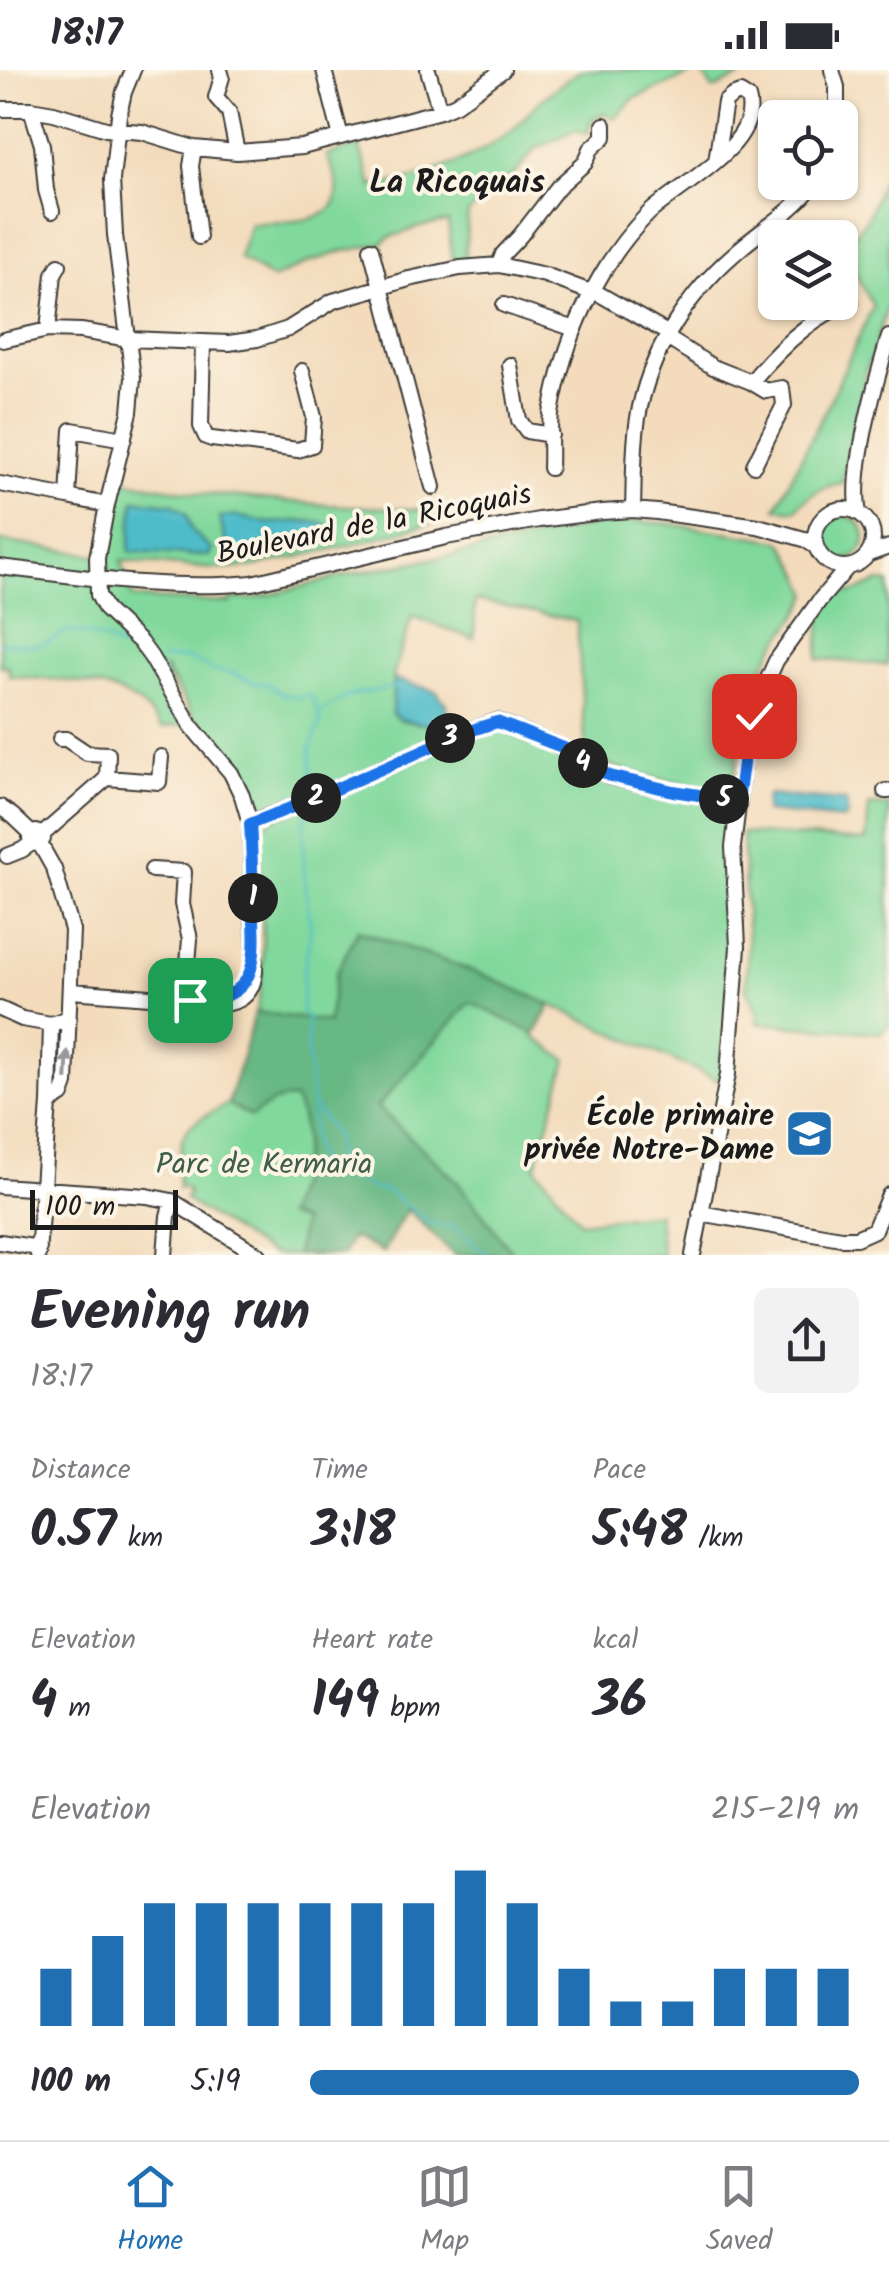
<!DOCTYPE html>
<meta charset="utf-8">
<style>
:root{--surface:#fff;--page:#f2f2f3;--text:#2b2b33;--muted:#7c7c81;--line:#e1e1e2;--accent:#1f6fb2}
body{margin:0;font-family:Kalam,sans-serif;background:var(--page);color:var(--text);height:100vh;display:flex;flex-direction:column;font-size:38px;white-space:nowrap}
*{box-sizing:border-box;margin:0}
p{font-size:32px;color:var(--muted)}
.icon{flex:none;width:55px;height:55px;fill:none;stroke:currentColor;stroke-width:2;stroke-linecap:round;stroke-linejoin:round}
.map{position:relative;height:1185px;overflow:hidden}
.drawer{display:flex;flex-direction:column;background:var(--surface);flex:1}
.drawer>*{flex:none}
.fabs{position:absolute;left:758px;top:30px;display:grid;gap:20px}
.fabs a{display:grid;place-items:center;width:100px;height:100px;border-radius:15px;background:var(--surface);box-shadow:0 2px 8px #0004;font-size:50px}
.scale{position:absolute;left:30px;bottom:25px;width:148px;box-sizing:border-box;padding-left:10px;border:5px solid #1c1c1c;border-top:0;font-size:28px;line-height:35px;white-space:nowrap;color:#1c1c1c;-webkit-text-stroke:8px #fcf5e5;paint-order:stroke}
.pin{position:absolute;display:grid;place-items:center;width:85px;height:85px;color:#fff;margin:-42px;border-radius:20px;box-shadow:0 5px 15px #0006}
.km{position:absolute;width:50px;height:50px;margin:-25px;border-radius:50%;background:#222;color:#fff;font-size:28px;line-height:50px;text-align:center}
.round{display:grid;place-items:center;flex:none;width:105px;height:105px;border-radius:15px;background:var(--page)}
.summary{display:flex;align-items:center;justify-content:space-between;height:170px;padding:0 30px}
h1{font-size:55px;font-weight:700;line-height:75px}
.figures{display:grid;grid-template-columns:repeat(3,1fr);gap:15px;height:170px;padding:10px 30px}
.figures div{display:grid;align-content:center}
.figures b{font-size:50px;font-weight:700}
.figures small{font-size:28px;font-weight:400}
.figures p{font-size:28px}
.chart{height:280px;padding:20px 30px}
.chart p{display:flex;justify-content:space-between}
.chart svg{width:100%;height:180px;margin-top:10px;stroke:var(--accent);stroke-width:6}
ul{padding:0 30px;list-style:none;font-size:32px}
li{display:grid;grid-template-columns:160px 120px 1fr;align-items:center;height:75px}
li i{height:25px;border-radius:12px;background:var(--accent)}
.status{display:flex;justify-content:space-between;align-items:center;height:70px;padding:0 50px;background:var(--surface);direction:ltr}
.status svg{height:28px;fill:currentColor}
.dock{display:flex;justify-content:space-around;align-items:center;height:140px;border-top:2px solid var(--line);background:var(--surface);font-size:28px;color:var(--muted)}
.dock a{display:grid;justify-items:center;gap:5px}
.dock .on{color:var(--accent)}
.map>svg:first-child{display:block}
.green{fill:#81d89c;stroke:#4e7a5c;stroke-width:2.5}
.forest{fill:#68b884;stroke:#426a50;stroke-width:2.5}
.water{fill:#4fbcc9;stroke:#366c72;stroke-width:2.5}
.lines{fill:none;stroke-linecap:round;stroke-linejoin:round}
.stream{stroke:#4fbcc9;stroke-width:2.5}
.minor-casing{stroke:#3c3934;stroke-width:18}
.minor{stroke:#fff;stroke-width:14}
.oneway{fill:#999}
.route-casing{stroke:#fff;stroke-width:20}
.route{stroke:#1a73e8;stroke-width:12}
.labels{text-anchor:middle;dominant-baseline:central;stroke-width:8;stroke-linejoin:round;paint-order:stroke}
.street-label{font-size:30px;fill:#1c1c1c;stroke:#fcf5e5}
.poi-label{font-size:30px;font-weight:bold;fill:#1c1c1c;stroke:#fcf5e5;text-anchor:end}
.park-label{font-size:30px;fill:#3f5e49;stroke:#fcf5e5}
.neighbourhood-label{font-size:32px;font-weight:bold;fill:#1c1c1c;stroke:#fcf5e5}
</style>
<div class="status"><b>18:17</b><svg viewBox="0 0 49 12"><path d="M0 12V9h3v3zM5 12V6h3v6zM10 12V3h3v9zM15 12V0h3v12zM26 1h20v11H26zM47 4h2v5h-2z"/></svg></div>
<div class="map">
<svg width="889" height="1185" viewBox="0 0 889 1185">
<rect width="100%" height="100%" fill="#fcf5e5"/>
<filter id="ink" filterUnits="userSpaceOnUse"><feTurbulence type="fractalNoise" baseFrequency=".01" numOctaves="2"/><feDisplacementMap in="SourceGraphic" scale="20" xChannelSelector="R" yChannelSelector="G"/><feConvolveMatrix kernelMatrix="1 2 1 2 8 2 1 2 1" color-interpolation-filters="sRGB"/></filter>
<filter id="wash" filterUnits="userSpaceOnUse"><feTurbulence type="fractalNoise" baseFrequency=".0048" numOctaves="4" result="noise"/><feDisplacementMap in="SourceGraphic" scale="40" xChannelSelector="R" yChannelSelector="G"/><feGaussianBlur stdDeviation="2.25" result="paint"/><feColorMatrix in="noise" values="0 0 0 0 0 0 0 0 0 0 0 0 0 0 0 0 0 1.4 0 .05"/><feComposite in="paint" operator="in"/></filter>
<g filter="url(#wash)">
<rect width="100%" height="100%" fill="#f3dbbc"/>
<!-- green -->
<path class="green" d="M 582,0 L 739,0 L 742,6 L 713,20 L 701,0 L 633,29 L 615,49 L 606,44 L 592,49 L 587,64 L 575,60 L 535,79 L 517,102 L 468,143 L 465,190 L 452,189 L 448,152 L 423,156 L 390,167 L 381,174 L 344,181 L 309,192 L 272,209 L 239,188 L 250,154 C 277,150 342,159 337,116 C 336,106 330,95 327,85 L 359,75 L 372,116 C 420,110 472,91 510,62 C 518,55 525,47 532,39 C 547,25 564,10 582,0 Z
M 889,94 L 889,232 L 872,286 L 868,292 L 842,413 C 821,416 809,425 795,440 L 776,438 L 828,335 L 873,236 L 842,178 L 867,149 Z
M 120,410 L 197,423 L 327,435 L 435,440 L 439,451 L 351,475 L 253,497 L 214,499 L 121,491 L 133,528 L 231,533 L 231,528 L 253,529 L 350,504 L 453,485 L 619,450 L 672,454 L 781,471 C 787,476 808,516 809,524 C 799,550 782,562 770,584 C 748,626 740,675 731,722 C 681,714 633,707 586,686 L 577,551 L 475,530 L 474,569 L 412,546 L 394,603 L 392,644 L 402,650 L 451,659 L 451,664 L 300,730 L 255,745 L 245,711 L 237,694 L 195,649 L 166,599 L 164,598 L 185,654 L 162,658 C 155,650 148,640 140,634 C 105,608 51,611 9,606 L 9,596 L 0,596 L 0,471 L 109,487 Z
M821 468a22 22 0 1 1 44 0a22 22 0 1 1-44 0Z
M 879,512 L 889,513 L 887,595 L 818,589 L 821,550 L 834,523 L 855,522 Z
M 486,659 L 499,659 L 616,713 L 719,733 L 729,737 L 733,895 L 720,1011 L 491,908 L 358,860 L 336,904 L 328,952 L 305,950 L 383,1182 L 352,1167 L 342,1185 L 273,1185 L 268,1183 L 184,1129 L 188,1125 L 187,1120 L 181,1116 L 178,1118 C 182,1060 174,1061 228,1034 C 240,995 257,955 261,914 C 266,863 259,810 256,759 L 276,748 Z
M 869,735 L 889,736 L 889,955 L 880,963 L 758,953 L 758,943 L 746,919 L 748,873 L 742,763 L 866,771 Z
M 470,931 L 535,964 L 534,967 L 567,990 L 536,1097 L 580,1152 L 658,1143 L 662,1185 L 514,1185 L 457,1111 L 377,1037 Z"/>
<!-- forest -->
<path class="forest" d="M 358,860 L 491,908 L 551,935 L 535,964 L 470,932 L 377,1037 L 457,1111 L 514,1185 L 454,1185 L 407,1139 L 383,1182 L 352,1167 L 342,1185 L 296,1184 L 302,1152 L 286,1146 C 299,1112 313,1065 295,1030 C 277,1026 265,1037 251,1047 L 228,1034 L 255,942 L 328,952 L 336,904 Z"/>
<!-- water -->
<path class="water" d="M 134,430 L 173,434 L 186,443 L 192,461 L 212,480 L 209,486 L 129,482 Z
M 236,446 L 268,453 L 307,451 L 324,453 L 328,458 L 328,470 L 234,484 L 225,469 L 219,447 Z
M 394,609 L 436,621 L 446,634 L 450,659 L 402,650 L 392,644 Z
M 767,725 L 846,731 L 848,745 L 843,750 L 765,742 Z"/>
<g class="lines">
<!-- stream -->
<path class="stream" d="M 0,573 C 14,572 26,575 39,575 C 51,574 56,564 67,562 C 90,559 129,581 147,593
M 161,589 L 188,588 L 212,600 L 233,603 L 255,613 L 267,614 L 283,624 L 300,628 L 305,625 L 311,626 L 319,644 L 320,653 L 310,681 L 312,699 L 307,724
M 321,642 L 348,626 L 394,617
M 309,736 L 303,759 L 305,819 L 311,859 L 303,906 L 302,941 L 308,951 L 307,977 L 312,1034 L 336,1067 L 336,1086 L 338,1094 L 345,1103 L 371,1118 L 387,1121 L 426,1151 L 435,1155 L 455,1157 L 487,1185
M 313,1038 C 312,1057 311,1078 320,1095 L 342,1102"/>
</g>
</g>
<g filter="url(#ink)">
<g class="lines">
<defs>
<path id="minor" d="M 220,0 L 222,7 L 216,27 L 229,42 L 237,82
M 324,0 L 341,67
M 428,0 L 440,41
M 832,0 L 837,17 L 837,48
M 0,39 L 31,39 L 54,43 L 106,59 L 142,62 L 194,78 L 237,82 L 302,77 L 440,41 L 456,34 L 503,0
M 31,39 L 42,75 L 46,120 L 52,141
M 194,78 L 191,96 L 199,167
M 371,179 L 433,417
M 499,195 L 503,184 L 520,166 L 558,117 L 585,93 L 591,79 L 604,67 L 604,55
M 504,235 L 575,259
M 48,260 L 54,204 L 59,195
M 667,268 L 713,297 L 751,312 L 766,321 L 782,318 L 784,335 L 754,395
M 3,270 L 48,260 L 81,261 L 129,269 L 203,272 L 229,273 L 257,269 L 288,259 L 333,231 L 409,209 L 460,198 L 499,195 L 545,205 L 585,220 L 594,221 L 669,264
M 203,272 L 201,356 L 206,367 L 212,369 L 298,380 L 312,375 L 314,347 L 302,301
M 510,295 L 519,350 L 527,361 L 551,365
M 751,312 C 776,282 813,244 851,233
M 550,398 C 551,380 549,361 551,344 C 563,272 597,195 648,144 C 677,116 762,75 748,28 L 740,23 L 732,26 L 725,32 L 716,91
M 0,414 L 68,427 L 72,360 L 124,369
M 68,427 L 107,435
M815 468a29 29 0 1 1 58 0a29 29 0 1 1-58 0Z
M 633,440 C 634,410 633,378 638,348 C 648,285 687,225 734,184 C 761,159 793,143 815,112
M 859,443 C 850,400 876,311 889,267
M 869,484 L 889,477
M 0,497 C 84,507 167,521 252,513 L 446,467 L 539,450 L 602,442 L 633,440 L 657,442 L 758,456 L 804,469 L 815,476
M 107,708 L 159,712 L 161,687
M 885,721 L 889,721
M 0,737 L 13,746 L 32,764
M 250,753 L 313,729 L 460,664 L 497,651 L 564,678 L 574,688 L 610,707 L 673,721 L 737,731
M 42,765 L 36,762 L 32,764 L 30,768 L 32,773 L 40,774 L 43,769 L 42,765 L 107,708 L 108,684 L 87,683 L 66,669 L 60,669
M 40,774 L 54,799 L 72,860 L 66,1014 L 62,1025 L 49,1033
M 7,786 L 22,780 L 32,773
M 152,800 L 184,802 L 182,834 L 190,869 L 185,930
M 71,921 L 229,933 C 246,930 253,919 255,902 L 250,753 L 242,726 L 231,703 L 192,657 L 151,587 L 140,572 L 106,540 L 98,525 L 97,488 L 107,435 L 130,342 L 133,308 L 115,165 L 112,110 L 119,45 L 124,22 L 133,0
M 0,939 L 22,949 L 51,954
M 0,1116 L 147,1126 L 172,1131 L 259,1185
M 700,1143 L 841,1168 L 856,1168 L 874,1160 L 889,1125
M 0,1172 L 39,1178
M 38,1185 L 49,1033 L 51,954 L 69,948
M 165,1185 L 168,1146 L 172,1131
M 693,1185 L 728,1004 L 738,877 L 733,777 L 744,686 L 762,622 L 776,591 L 819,531 L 847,498"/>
</defs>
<!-- minor casing -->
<use href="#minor" class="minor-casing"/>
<!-- minor -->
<use href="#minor" class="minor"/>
</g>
<!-- one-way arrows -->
<defs><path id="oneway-solid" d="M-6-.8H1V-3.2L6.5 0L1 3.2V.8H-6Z" transform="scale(2.5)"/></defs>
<use class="oneway" href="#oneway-solid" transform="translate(67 995) rotate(-87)"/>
</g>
<g class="lines" filter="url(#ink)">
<defs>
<path id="route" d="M 190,930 C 262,934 256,886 253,832 C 252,806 252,780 250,754 L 313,729 L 460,664 L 497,652 L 564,678 L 574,688 L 610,706 L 673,721 L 738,731 L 744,686 L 754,646"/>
</defs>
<!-- route casing -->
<use href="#route" class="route-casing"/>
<!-- route -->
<use href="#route" class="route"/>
</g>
<!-- icons -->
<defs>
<symbol id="school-square" viewBox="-11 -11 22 22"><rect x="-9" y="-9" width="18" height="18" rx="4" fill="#1f6fb2" stroke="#fcf5e5"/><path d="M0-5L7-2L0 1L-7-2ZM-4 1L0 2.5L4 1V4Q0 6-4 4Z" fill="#fff"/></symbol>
</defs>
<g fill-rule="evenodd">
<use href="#school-square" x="782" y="1036" width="55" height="55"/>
</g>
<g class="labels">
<!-- street labels -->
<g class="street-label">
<text transform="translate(374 455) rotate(-11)">Boulevard de la Ricoquais</text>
</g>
<!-- poi labels -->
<g class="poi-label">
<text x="774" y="1047">École primaire<tspan x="774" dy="34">privée Notre-Dame</tspan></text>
</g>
<!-- park labels -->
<g class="park-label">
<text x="264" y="1095">Parc de Kermaria</text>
</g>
<!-- neighbourhood labels -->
<g class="neighbourhood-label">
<text x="457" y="113">La Ricoquais</text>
</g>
</g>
</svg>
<div class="fabs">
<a><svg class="icon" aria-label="locate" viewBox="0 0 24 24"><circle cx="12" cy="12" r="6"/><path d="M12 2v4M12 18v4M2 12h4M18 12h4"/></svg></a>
<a><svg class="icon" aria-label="layers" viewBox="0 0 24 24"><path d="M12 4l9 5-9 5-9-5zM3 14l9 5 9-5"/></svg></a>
</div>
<div class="scale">100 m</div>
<div class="pin" style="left:190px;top:930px;background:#1e9e55"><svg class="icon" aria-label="arrive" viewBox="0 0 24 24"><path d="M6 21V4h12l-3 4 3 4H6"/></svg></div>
<div class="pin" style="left:754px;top:646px;background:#d93025"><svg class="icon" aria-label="check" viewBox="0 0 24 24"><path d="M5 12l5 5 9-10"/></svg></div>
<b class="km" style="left:253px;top:828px">1</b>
<b class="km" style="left:316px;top:728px">2</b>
<b class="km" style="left:450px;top:668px">3</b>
<b class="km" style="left:583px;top:693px">4</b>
<b class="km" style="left:724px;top:729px">5</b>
</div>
<section class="drawer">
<div class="summary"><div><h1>Evening run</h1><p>18:17</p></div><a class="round"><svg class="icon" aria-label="share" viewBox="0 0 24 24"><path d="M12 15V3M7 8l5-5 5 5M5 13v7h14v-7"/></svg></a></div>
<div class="figures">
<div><p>Distance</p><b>0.57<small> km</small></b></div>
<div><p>Time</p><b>3:18</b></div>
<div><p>Pace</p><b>5:48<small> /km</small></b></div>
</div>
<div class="figures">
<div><p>Elevation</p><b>4<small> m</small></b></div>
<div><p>Heart rate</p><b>149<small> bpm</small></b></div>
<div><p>kcal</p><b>36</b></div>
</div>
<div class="chart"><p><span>Elevation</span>215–219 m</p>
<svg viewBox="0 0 160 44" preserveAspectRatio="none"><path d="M5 44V30M15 44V22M25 44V14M35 44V14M45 44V14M55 44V14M65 44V14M75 44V14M85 44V6M95 44V14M105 44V30M115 44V38M125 44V38M135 44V30M145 44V30M155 44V30"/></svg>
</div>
<ul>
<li><b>100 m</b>5:19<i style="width:100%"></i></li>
</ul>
</section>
<nav class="dock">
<a class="on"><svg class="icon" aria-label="home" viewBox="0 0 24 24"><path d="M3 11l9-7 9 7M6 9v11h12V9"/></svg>Home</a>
<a><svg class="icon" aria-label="map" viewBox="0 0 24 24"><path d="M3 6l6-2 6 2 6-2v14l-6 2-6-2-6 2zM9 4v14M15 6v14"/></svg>Map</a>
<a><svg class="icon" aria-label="saved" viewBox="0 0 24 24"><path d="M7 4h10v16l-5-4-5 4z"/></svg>Saved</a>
</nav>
